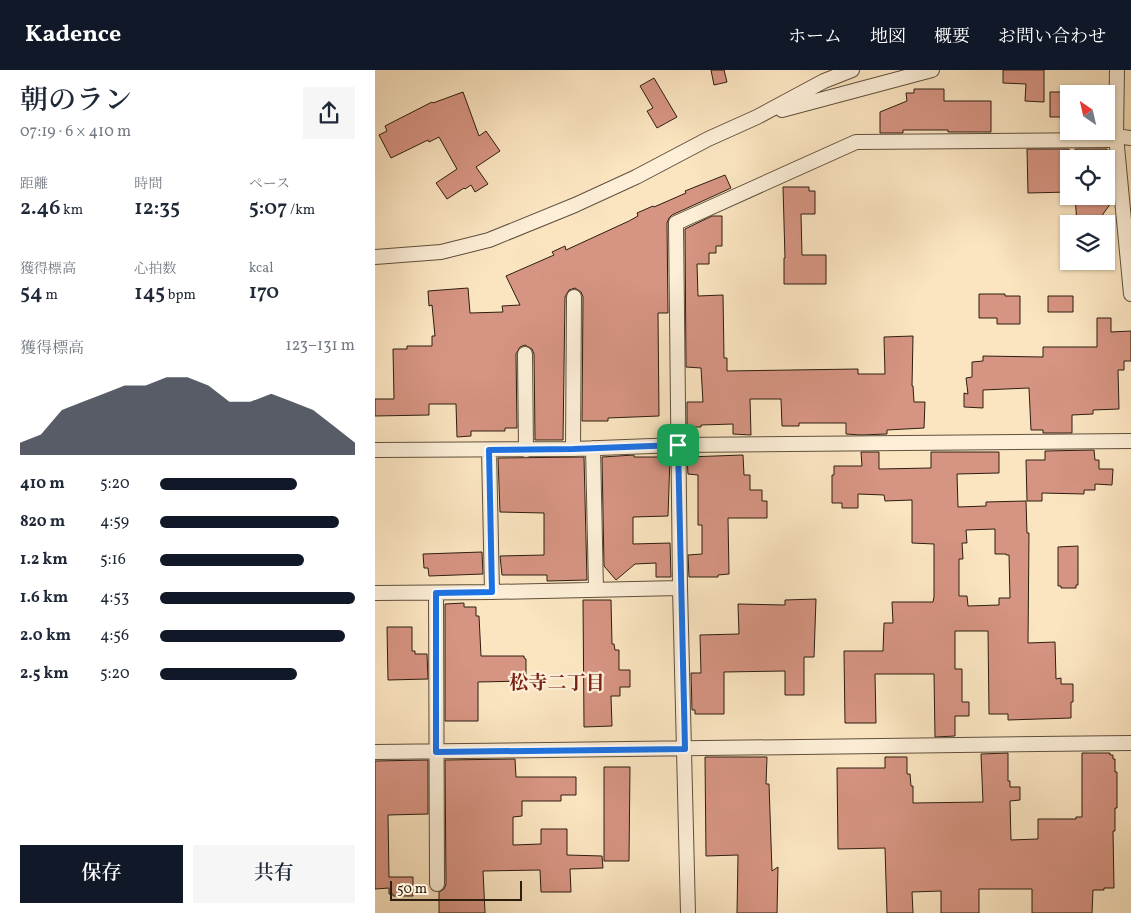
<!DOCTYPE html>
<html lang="ja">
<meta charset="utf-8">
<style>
:root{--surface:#fff;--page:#f6f6f7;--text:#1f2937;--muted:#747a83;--accent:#111827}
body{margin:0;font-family:Vollkorn,"Noto Serif JP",serif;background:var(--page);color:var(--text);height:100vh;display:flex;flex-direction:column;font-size:19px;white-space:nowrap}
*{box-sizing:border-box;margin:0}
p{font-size:16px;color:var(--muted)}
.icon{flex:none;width:28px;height:28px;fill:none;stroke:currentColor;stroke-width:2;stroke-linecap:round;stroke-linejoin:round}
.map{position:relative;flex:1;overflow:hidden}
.panel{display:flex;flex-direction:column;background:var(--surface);width:375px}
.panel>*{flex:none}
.needle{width:32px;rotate:326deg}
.fabs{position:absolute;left:685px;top:15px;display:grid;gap:10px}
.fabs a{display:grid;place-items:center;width:55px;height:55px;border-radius:0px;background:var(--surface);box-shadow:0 1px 4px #0004;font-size:25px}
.scale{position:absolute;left:15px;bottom:12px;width:132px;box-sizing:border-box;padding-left:5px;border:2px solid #2d1e10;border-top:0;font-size:14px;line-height:18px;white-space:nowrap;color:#2d1e10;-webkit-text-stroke:4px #fceed7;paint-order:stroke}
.pin{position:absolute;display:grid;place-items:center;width:42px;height:42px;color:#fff;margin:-21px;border-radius:10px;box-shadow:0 2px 8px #0006}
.round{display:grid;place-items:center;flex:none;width:52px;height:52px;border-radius:0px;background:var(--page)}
.headline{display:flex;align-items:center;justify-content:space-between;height:85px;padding:0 20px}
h1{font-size:28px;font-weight:600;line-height:38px}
.stats{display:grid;grid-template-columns:repeat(3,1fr);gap:8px;height:85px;padding:5px 20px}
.stats div{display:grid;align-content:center}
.stats b{font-size:21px;font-weight:600}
.stats small{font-size:14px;font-weight:400}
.stats p{font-size:14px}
.chart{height:140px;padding:10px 20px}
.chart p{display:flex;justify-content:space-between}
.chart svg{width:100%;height:90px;margin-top:5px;fill:var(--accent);opacity:.7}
.primary-button{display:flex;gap:10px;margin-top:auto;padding:10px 20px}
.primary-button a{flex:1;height:58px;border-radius:0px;background:var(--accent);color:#fff;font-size:20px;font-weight:600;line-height:58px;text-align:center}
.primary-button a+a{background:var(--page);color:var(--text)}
ul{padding:0 20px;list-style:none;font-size:16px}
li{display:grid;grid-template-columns:80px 60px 1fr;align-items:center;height:38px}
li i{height:12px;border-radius:6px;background:var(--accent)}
header{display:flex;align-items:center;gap:30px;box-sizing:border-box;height:70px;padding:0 25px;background:var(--accent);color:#fff}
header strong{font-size:24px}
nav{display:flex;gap:28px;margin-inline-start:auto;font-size:18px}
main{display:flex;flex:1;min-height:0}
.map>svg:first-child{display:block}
.building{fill:#d69482;stroke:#2d1e10;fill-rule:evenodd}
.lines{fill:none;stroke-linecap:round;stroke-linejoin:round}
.minor-casing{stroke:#60503c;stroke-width:16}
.minor{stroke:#fceed7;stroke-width:14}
.route-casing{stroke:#fff;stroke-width:10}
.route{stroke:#1a73e8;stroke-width:6}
.labels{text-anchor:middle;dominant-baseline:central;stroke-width:4.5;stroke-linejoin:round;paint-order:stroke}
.neighbourhood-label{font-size:19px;font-weight:bold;fill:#7a1f14;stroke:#fceed7}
</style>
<header>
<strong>Kadence</strong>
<nav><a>ホーム</a><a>地図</a><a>概要</a><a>お問い合わせ</a></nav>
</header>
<main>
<section class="panel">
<div class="headline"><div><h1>朝のラン</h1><p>07:19 · 6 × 410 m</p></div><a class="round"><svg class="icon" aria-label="share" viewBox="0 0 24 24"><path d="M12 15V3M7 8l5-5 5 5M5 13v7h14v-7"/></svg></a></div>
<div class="stats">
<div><p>距離</p><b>2.46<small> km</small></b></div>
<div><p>時間</p><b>12:35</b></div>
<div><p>ペース</p><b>5:07<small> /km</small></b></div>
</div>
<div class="stats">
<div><p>獲得標高</p><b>54<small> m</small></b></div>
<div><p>心拍数</p><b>145<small> bpm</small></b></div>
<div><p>kcal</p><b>170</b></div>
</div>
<div class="chart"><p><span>獲得標高</span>123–131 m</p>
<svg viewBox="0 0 160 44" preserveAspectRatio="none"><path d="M0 44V38L10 34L20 22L30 18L40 14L50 10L60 10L70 6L80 6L90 10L100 18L110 18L120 14L130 18L140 22L150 30L160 38V44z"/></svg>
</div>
<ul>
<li><b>410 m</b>5:20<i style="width:70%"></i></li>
<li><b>820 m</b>4:59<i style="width:92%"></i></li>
<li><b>1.2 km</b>5:16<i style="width:74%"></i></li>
<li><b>1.6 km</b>4:53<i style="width:100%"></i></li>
<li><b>2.0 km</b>4:56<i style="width:95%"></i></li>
<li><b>2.5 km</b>5:20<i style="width:70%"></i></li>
</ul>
<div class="primary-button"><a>保存</a><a>共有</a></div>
</section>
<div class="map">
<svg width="756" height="843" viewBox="0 0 756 843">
<rect width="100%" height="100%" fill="#fbe5c1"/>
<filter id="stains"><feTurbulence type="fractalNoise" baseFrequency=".004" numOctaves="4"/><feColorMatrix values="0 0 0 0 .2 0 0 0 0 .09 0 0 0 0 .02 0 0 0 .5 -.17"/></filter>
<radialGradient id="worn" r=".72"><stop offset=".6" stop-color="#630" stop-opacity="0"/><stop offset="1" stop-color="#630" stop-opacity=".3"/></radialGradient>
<!-- building -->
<path class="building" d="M 336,0 L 349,0 L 352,12 L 339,15 Z
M 628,0 L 669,0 L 669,32 L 650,31 L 651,14 L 628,13 Z
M 279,8 L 302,47 L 282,58 L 272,41 L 278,38 L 265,16 Z
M 539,19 L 569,19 L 569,31 L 616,31 L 616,62 L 573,62 L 573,60 L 528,60 L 528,63 L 505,63 L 505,42 L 532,31 L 531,23 L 539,23 Z
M 88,22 L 104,66 L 111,61 L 125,81 L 101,97 L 113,114 L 100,122 L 96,115 L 90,119 L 89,118 L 72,129 L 61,113 L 82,99 L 64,67 L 54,72 L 53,70 L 16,88 L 4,65 L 12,61 L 10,56 L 57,32 L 58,33 Z
M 675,22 L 694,22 L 694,47 L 675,47 Z
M 652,79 L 694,79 L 694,122 L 653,123 Z
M 700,79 L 732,79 L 733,89 L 700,89 Z
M 350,105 L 356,118 L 297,145 L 294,148 L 292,153 L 293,243 L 283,243 L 284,346 L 233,348 L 233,351 L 207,351 L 208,227 L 206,222 L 200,218 L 194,220 L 190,227 L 188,370 L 160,370 L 159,284 L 157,279 L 150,275 L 145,277 L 141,284 L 142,358 L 130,358 L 130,361 L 96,361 L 96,366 L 82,367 L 81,334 L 54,334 L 54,345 L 0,346 L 0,329 L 19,329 L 18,279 L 32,279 L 32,276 L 57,276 L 57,266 L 60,266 L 57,235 L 54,236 L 53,221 L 93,218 L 95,243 L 128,242 L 127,236 L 145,235 L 131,206 L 179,185 L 177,182 L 190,176 L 191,180 L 254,151 L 263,146 L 262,143 L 278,136 L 279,137 L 311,123 L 310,121 Z
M 408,117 L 434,117 L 434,121 L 440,121 L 440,144 L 426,144 L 427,185 L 451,185 L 451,214 L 409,214 L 409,188 L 410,188 Z
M 700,126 L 738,126 L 738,130 L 721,154 L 702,154 Z
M 337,146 L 347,146 L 347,176 L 341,176 L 341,183 L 334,183 L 334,194 L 322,194 L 323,226 L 348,225 L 349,288 L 352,288 L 352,301 L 483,299 L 483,304 L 510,304 L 509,267 L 538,266 L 537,316 L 538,316 L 539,332 L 550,332 L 549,358 L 512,360 L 512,364 L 486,365 L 471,364 L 471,353 L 424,353 L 424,356 L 407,356 L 406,329 L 375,329 L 376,365 L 358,364 L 358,354 L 326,355 L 326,357 L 312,357 L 312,332 L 328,332 L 326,298 L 311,297 L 310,159 Z
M 604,224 L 630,224 L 630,226 L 645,226 L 645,254 L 622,254 L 622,248 L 604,248 Z
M 673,226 L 698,226 L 698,242 L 673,242 Z
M 722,248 L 736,248 L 736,262 L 756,261 L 756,291 L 749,291 L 749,300 L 743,300 L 744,339 L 718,340 L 718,344 L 697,345 L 697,363 L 668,363 L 668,360 L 656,360 L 654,318 L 608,320 L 608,338 L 589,337 L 589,323 L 593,324 L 591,308 L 597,307 L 597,292 L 608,291 L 608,286 L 668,287 L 668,277 L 722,277 Z
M 719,380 L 720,390 L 724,390 L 724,399 L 738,399 L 737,415 L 720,414 L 720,420 L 709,420 L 709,424 L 667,423 L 667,431 L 652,431 L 651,390 L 670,390 L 670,381 Z
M 486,382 L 504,382 L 504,399 L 556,398 L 556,382 L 624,382 L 624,403 L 582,404 L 583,437 L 611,436 L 611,432 L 651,431 L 652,463 L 654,463 L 653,573 L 680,572 L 681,609 L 686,608 L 686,614 L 698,614 L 698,632 L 696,632 L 696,648 L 633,650 L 633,644 L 614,644 L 613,561 L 580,561 L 580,599 L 587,599 L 587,632 L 594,632 L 594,646 L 580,646 L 580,666 L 560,667 L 559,604 L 500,604 L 501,653 L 470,653 L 469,581 L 508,581 L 509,553 L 518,553 L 517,532 L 558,532 L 559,527 L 559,474 L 537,473 L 537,430 L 510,431 L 509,425 L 483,424 L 483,438 L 467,438 L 467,433 L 457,433 L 457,405 L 459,405 L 459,396 L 487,396 ZM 620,459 L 620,484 L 631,484 L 631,485 L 634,485 L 635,528 L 624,528 L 624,535 L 593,536 L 592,526 L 584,526 L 584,489 L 588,489 L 587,473 L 592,473 L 591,460 Z
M 259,385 L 259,387 L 295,387 L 293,446 L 258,447 L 258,474 L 295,473 L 296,507 L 281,507 L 281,493 L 260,494 L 241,510 L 229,496 L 227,387 Z
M 368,385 L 369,405 L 375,405 L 375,420 L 387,420 L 387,431 L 392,431 L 392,448 L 353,448 L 354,504 L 343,505 L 343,507 L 314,507 L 313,485 L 327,484 L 327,455 L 323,455 L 323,405 L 313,404 L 312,387 Z
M 209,387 L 212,510 L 172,511 L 172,505 L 127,505 L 125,486 L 169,485 L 169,443 L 125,442 L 123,388 Z
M 703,476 L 703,515 L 701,515 L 701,518 L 686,518 L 686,516 L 683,516 L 683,477 Z
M 107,482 L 108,504 L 54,506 L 53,498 L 49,498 L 48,484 Z
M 441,529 L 439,587 L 429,587 L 429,625 L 410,625 L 410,601 L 349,602 L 349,644 L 320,644 L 320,640 L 317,640 L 316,603 L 326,603 L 325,565 L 364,564 L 363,534 L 410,535 L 410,530 Z
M 208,530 L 236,530 L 237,574 L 239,574 L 240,580 L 244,580 L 244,600 L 255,600 L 255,617 L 245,617 L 245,626 L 236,626 L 237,656 L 209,657 Z
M 89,533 L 89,537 L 101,537 L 101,546 L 104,546 L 106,586 L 149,586 L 149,588 L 151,589 L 151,611 L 103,612 L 103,651 L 70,651 L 70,534 Z
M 12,557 L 37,557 L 37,581 L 40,581 L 40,584 L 52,584 L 53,609 L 13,610 Z
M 633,683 L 633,711 L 635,711 L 635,717 L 645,717 L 645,730 L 635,731 L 636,770 L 663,769 L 663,749 L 701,749 L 701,747 L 707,747 L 707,683 L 735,683 L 735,685 L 738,685 L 738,689 L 740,689 L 740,702 L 742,702 L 742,738 L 740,738 L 740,761 L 738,761 L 739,818 L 729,818 L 729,820 L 718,820 L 717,843 L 657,843 L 657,819 L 604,819 L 604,843 L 566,843 L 566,821 L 537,822 L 538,843 L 512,843 L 510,778 L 463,779 L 462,698 L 510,698 L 510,687 L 532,687 L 532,704 L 535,704 L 536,716 L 538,716 L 538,733 L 608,732 L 606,684 Z
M 330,687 L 392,687 L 391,714 L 394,714 L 397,801 L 403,797 L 402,843 L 362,843 L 363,785 L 331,786 Z
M 140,689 L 141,707 L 201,707 L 201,725 L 186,725 L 186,731 L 147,731 L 147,746 L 138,747 L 138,775 L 166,774 L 166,759 L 192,759 L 192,785 L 227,786 L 228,798 L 195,799 L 196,822 L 166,822 L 165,800 L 108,801 L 110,843 L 64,843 L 64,822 L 69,819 L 71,814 L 70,690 Z
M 53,690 L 53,744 L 13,745 L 14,807 L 38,807 L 38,826 L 18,826 L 18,824 L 14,824 L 14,818 L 0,819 L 0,691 Z
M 229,697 L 255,697 L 254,791 L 229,791 Z"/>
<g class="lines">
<defs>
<path id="minor" d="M 742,0 L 741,66 L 756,224
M 407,40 L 557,0
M 0,187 L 66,182 L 114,170 L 200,135 L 261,107 L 333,69 L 382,47 L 449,11 L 477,0
M 150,284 L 151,380
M 218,378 L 221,520
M 198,379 L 199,227
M 0,380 L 198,379 L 303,375 L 756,371
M 114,380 L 117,522
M 0,523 L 117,522 L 305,518
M 61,523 L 62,814
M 0,682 L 756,673
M 313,843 L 305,518 L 301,153 L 481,72 L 734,70 L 741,66 L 756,68"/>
</defs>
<!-- minor casing -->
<use href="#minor" class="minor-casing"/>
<!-- minor -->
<use href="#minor" class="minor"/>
</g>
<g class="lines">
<defs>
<path id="route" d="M 303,375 L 310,679 L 61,682 L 61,523 L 117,522 L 114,380 L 198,379 Z"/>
</defs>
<!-- route casing -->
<use href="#route" class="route-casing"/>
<!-- route -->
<use href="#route" class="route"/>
</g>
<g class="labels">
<!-- neighbourhood labels -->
<g class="neighbourhood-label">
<text x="182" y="614">松寺二丁目</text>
</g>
</g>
<rect width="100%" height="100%" filter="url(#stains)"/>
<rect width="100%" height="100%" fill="url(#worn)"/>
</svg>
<div class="fabs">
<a><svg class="needle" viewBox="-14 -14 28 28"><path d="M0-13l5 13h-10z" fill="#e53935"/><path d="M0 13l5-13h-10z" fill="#747a83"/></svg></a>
<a><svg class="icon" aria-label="locate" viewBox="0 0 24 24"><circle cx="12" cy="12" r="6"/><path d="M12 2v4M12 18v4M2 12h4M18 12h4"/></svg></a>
<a><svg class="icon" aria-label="layers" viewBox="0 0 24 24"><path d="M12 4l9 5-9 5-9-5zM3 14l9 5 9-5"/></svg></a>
</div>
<div class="scale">50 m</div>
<div class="pin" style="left:303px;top:375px;background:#1e9e55"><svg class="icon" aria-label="arrive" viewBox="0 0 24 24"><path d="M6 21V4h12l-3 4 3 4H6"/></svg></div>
</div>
</main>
